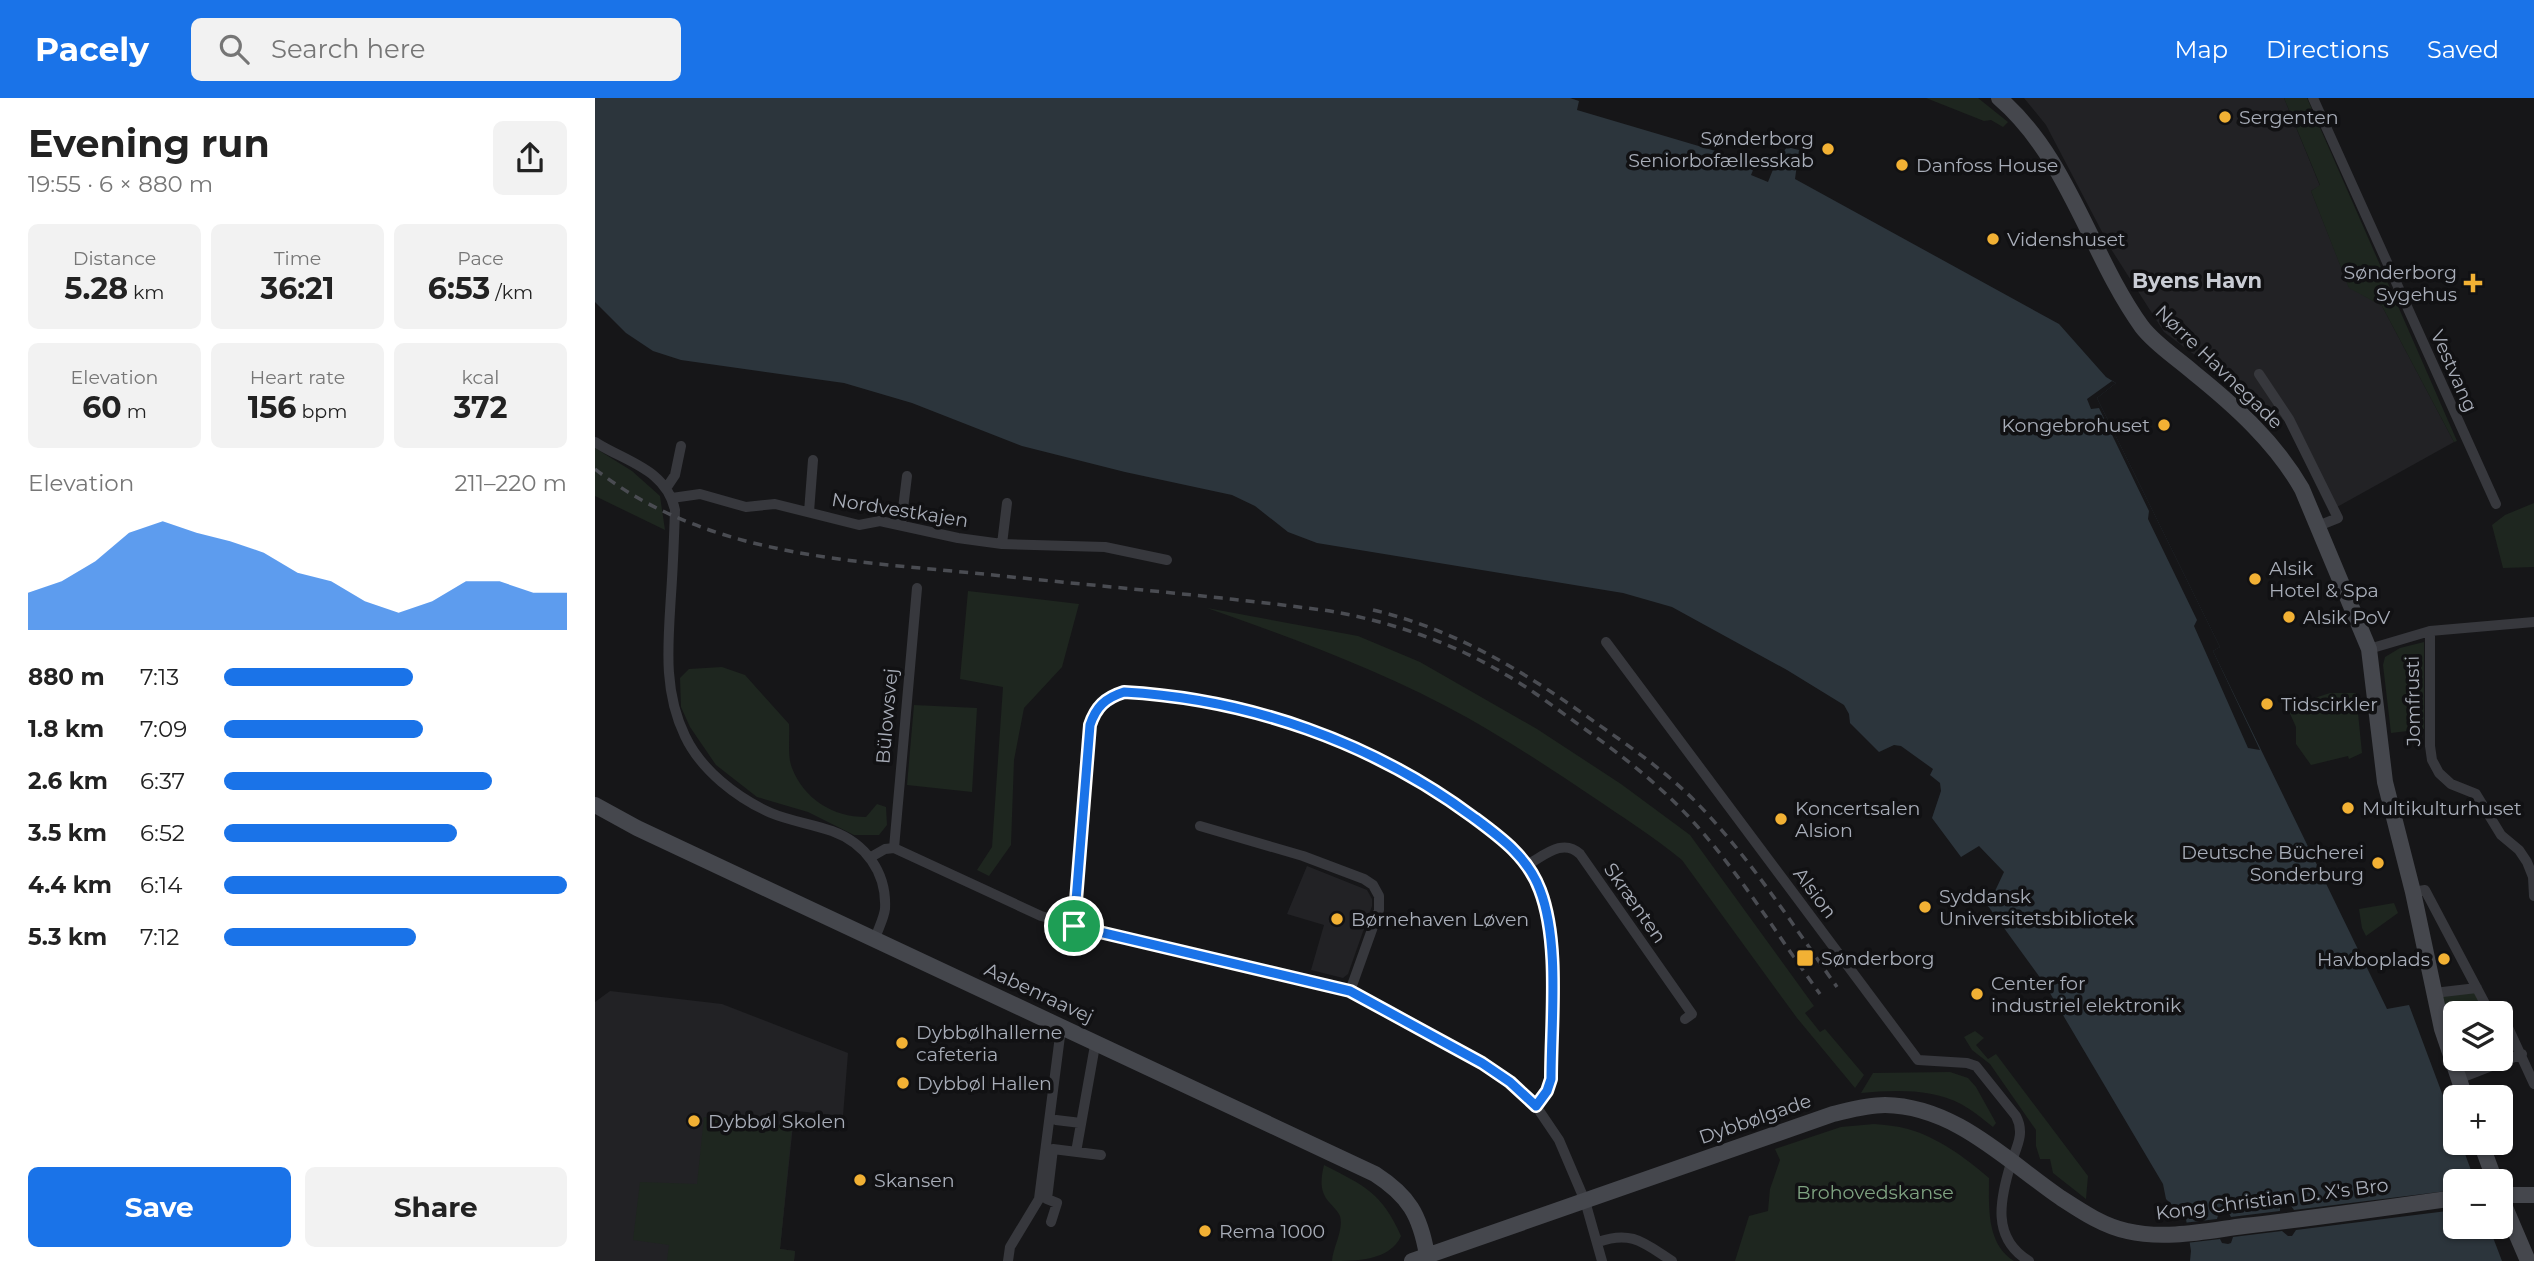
<!DOCTYPE html>
<meta charset="utf-8">
<style>
:root{--surface:#fff;--page:#f2f2f2;--text:#222;--muted:#767676;--accent:#1a73e8}
body{margin:0;font-family:Montserrat,sans-serif;background:var(--page);color:var(--text);height:100vh;display:flex;flex-direction:column;font-size:26px;white-space:nowrap}
*{box-sizing:border-box;margin:0}
p{font-size:23px;color:var(--muted)}
.icon{flex:none;width:38px;height:38px;fill:none;stroke:currentColor;stroke-width:2;stroke-linecap:round;stroke-linejoin:round}
.map{position:relative;flex:1;overflow:hidden}
.panel{display:flex;flex-direction:column;background:var(--surface);width:595px}
.panel>*{flex:none}
.fabs{position:absolute;left:1848px;top:903px;display:grid;gap:14px}
.fabs a{display:grid;place-items:center;width:70px;height:70px;border-radius:10px;background:var(--surface);box-shadow:0 2px 5px #0004;font-size:35px}
.pin{position:absolute;display:grid;place-items:center;width:60px;height:60px;color:#fff;margin:-30px;border:4px solid #fff;border-radius:50%;box-shadow:0 2px 7px #0007}
.round{display:grid;place-items:center;flex:none;width:74px;height:74px;border-radius:10px;background:var(--page)}
.head{display:flex;align-items:center;justify-content:space-between;height:119px;padding:0 28px}
h1{font-size:38px;font-weight:700;line-height:52px}
.stats{display:grid;grid-template-columns:repeat(3,1fr);gap:10px;height:119px;padding:7px 28px}
.stats div{display:grid;align-content:center;border-radius:10px;background:var(--page);text-align:center}
.stats b{font-size:30px;font-weight:700}
.stats small{font-size:19px;font-weight:400}
.stats p{font-size:19px}
.chart{height:196px;padding:14px 28px}
.chart p{display:flex;justify-content:space-between}
.chart svg{width:100%;height:126px;margin-top:7px;fill:var(--accent);opacity:.7}
.button{display:flex;gap:14px;margin-top:auto;padding:14px 28px}
.button a{flex:1;height:80px;border-radius:10px;background:var(--accent);color:#fff;font-size:28px;font-weight:700;line-height:80px;text-align:center}
.button a+a{background:var(--page);color:var(--text)}
ul{padding:0 28px;list-style:none;font-size:23px}
li{display:grid;grid-template-columns:112px 84px 1fr;align-items:center;height:52px}
li i{height:18px;border-radius:9px;background:var(--accent)}
header{display:flex;align-items:center;gap:42px;box-sizing:border-box;height:98px;padding:0 35px;background:var(--accent);color:#fff}
header strong{font-size:33px}
nav{display:flex;gap:38px;margin-inline-start:auto;font-size:24px}
.search{width:490px;height:63px;background:var(--page);display:flex;align-items:center;gap:18px;box-sizing:border-box;padding:0 24px;border-radius:10px;color:var(--muted);font-size:26px}
main{display:flex;flex:1;min-height:0}
.map>svg:first-child{display:block}
.built{fill:#222225}
.green{fill:#1e261f}
.water{fill:#2c353c}
.pier{fill:#161618}
.lines{fill:none;stroke-linecap:round;stroke-linejoin:round}
.street{stroke:#37383d;stroke-width:10}
.secondary{stroke:#45474d;stroke-width:16}
.rail{stroke:#4a4c52;stroke-width:3.5;stroke-dasharray:9 7;stroke-linecap:butt}
.route-casing{stroke:#fff;stroke-width:14}
.route{stroke:#1a73e8;stroke-width:9}
.poi-dot{fill:#f2b134;stroke:#111113;stroke-width:2.5}
.labels{text-anchor:middle;dominant-baseline:central;stroke-width:7;stroke-linejoin:round;paint-order:stroke}
.poi-label{font-size:19px;fill:#a8adb8;stroke:#111113;text-anchor:start}
.street-label{font-size:19px;fill:#a8adb8;stroke:#111113}
.park-label{font-size:19px;fill:#7fa381;stroke:#111113}
.neighbourhood-label{font-size:21px;font-weight:bold;fill:#c9ccd4;stroke:#111113}
</style>
<header>
<strong>Pacely</strong>
<div class="search"><svg class="icon" aria-label="search" viewBox="0 0 24 24"><circle cx="10" cy="10" r="6"/><path d="M15 15l6 6"/></svg>Search here</div>
<nav><a>Map</a><a>Directions</a><a>Saved</a></nav>
</header>
<main>
<section class="panel">
<div class="head"><div><h1>Evening run</h1><p>19:55 · 6 × 880 m</p></div><a class="round"><svg class="icon" aria-label="share" viewBox="0 0 24 24"><path d="M12 15V3M7 8l5-5 5 5M5 13v7h14v-7"/></svg></a></div>
<div class="stats">
<div><p>Distance</p><b>5.28<small> km</small></b></div>
<div><p>Time</p><b>36:21</b></div>
<div><p>Pace</p><b>6:53<small> /km</small></b></div>
</div>
<div class="stats">
<div><p>Elevation</p><b>60<small> m</small></b></div>
<div><p>Heart rate</p><b>156<small> bpm</small></b></div>
<div><p>kcal</p><b>372</b></div>
</div>
<div class="chart"><p><span>Elevation</span>211–220 m</p>
<svg viewBox="0 0 160 44" preserveAspectRatio="none"><path d="M0 44V31L10 27L20 20L30 10L40 6L50 10L60 13L70 17L80 24L90 27L100 34L110 38L120 34L130 27L140 27L150 31L160 31V44z"/></svg>
</div>
<ul>
<li><b>880 m</b>7:13<i style="width:55%"></i></li>
<li><b>1.8 km</b>7:09<i style="width:58%"></i></li>
<li><b>2.6 km</b>6:37<i style="width:78%"></i></li>
<li><b>3.5 km</b>6:52<i style="width:68%"></i></li>
<li><b>4.4 km</b>6:14<i style="width:100%"></i></li>
<li><b>5.3 km</b>7:12<i style="width:56%"></i></li>
</ul>
<div class="button"><a>Save</a><a>Share</a></div>
</section>
<div class="map">
<svg width="1939" height="1163" viewBox="0 0 1939 1163">
<rect width="100%" height="100%" fill="#161618"/>
<!-- built -->
<path class="built" d="M 1429,0 L 1689,0 L 1725,88 L 1716,93 L 1754,189 L 1787,208 L 1859,344 L 1742,409 L 1696,326 L 1657,305 L 1621,273 L 1569,234 L 1516,151 L 1451,27 Z
M 712,768 L 772,792 L 777,801 L 777,808 L 753,876 L 748,880 L 716,872 L 729,827 L 692,816 Z
M 15,893 L 127,906 L 253,955 L 248,1018 L 202,1013 L 201,1017 L 199,1017 L 185,1151 L 200,1153 L 199,1163 L 0,1163 L 0,904 Z"/>
<!-- green -->
<path class="green" d="M 1331,0 L 1383,0 L 1413,24 L 1408,29 L 1396,22 L 1389,23 Z
M 1689,0 L 1712,0 L 1862,343 L 1859,344 L 1787,208 L 1754,190 L 1716,93 L 1725,87 Z
M 0,350 L 37,373 L 65,398 L 70,432 L 0,398 Z
M 1939,405 L 1939,469 L 1908,470 L 1897,427 L 1910,417 Z
M 373,493 L 484,506 L 467,569 L 429,610 L 419,662 L 416,747 L 394,778 L 382,772 L 397,749 L 408,589 L 365,581 Z
M 612,510 L 763,538 L 825,564 L 942,631 L 1026,686 L 1095,737 L 1219,908 L 1210,915 L 1225,934 L 1230,931 L 1269,977 L 1260,990 L 1202,920 L 1087,762 C 1058,738 1026,718 995,697 C 955,670 915,644 873,620 C 791,574 701,541 612,510 Z
M 1829,544 L 1829,631 L 1796,635 L 1788,567 L 1790,559 L 1805,550 Z
M 127,569 L 150,577 L 194,626 C 195,639 192,658 197,670 C 209,701 238,719 271,719 L 282,706 L 291,709 L 292,727 L 284,737 L 259,737 L 213,714 L 162,699 L 121,667 L 95,629 L 86,609 L 85,580 L 94,571 Z
M 1735,595 L 1761,595 L 1767,655 L 1754,661 L 1753,658 L 1716,667 L 1701,646 L 1701,629 L 1692,609 Z
M 319,607 L 382,610 L 377,694 L 312,687 Z
M 1799,805 L 1803,815 L 1771,838 L 1767,830 L 1764,811 Z
M 1879,893 L 1889,915 L 1860,915 L 1860,952 L 1847,897 Z
M 1380,933 L 1389,940 L 1381,947 L 1393,961 L 1401,956 L 1493,1078 L 1491,1101 L 1458,1075 L 1455,1061 L 1445,1061 L 1441,1048 L 1441,1032 L 1395,966 L 1377,952 L 1369,939 Z
M 1355,974 L 1373,980 L 1381,989 L 1401,1025 L 1398,1029 C 1388,1021 1377,1012 1366,1006 C 1336,990 1298,992 1266,995 L 1278,975 Z
M 109,1019 L 197,1029 L 185,1151 L 200,1153 L 199,1163 L 72,1163 L 74,1147 L 38,1142 L 45,1084 L 102,1086 Z
M 1279,1026 C 1290,1027 1302,1028 1313,1031 C 1342,1039 1371,1060 1394,1080 C 1394,1108 1391,1146 1419,1163 L 1140,1163 L 1154,1118 L 1173,1113 L 1175,1091 L 1185,1062 L 1180,1051 L 1246,1029 Z
M 729,1067 C 770,1088 787,1095 806,1138 C 795,1163 760,1163 737,1163 C 738,1149 749,1132 745,1118 C 743,1113 738,1109 734,1104 C 724,1093 726,1080 729,1067 Z"/>
<!-- water -->
<path class="water" d="M 0,0 L 975,0 L 984,3 L 982,12 L 1161,65 L 1156,77 L 1173,84 L 1181,64 L 1192,49 L 1204,52 L 1200,81 L 1464,226 L 1511,279 L 1521,285 L 1502,300 L 1625,549 L 1618,553 L 1792,911 L 1814,907 L 1860,1030 L 1860,1045 L 1866,1045 L 1877,1075 L 1874,1078 L 1876,1083 L 1860,1083 L 1860,1129 L 1894,1129 L 1907,1163 L 1595,1163 L 1596,1153 L 1591,1121 L 1571,1101 L 1568,1086 L 1449,885 L 1393,808 L 1409,774 L 1384,748 L 1366,759 L 1337,720 L 1346,693 L 1345,685 L 1335,677 L 1338,671 L 1306,648 L 1299,647 L 1284,654 L 1255,625 L 1254,616 L 1249,607 L 1192,572 L 1077,509 L 1028,495 L 722,445 L 693,434 L 660,408 L 637,397 L 530,374 L 427,348 L 317,305 L 249,285 L 86,262 L 58,253 L 31,235 L 0,204 Z"/>
<!-- pier -->
<path class="pier" d="M 1517,283 L 1521,285 L 1502,300 L 1625,549 L 1618,553 L 1665,652 L 1653,650 L 1599,528 L 1602,522 L 1553,421 L 1554,413 L 1504,310 L 1496,311 L 1492,301 Z
M 1860,1092 L 1860,1112 L 1701,1132 L 1697,1138 L 1693,1138 L 1687,1133 L 1638,1139 L 1636,1145 L 1633,1146 L 1627,1145 L 1625,1141 L 1591,1145 L 1588,1125 L 1622,1121 L 1624,1114 L 1628,1112 L 1632,1112 L 1636,1119 L 1685,1113 L 1685,1109 L 1691,1105 L 1694,1105 L 1699,1112 Z"/>
<g class="lines">
<!-- street -->
<path class="street" d="M 1718,0 L 1901,406
M 1664,276 L 1694,321 L 1743,420 L 1723,428
M 0,344 C 31,364 71,371 80,412 C 79,441 78,469 76,497 C 73,546 68,593 90,638 C 106,672 142,700 176,715 C 195,723 217,726 237,733 C 270,745 292,774 290,811 C 289,820 283,831 280,841
M 72,389 L 80,377 L 86,348
M 77,400 L 105,396 L 151,409 L 180,406 L 264,427 L 285,423 L 363,440 L 407,446 L 510,449 L 572,462
M 214,414 L 218,362
M 306,427 L 312,378
M 407,446 L 412,405
M 1835,533 L 1835,648 L 1837,662 L 1844,675 L 1856,686 L 1881,696 L 1906,737 L 1924,752 L 1932,764 L 1938,779 L 1939,798
M 1011,544 L 1323,962 L 1372,965 L 1381,968 L 1421,1018 C 1430,1035 1422,1048 1416,1065 C 1405,1101 1396,1140 1434,1163
M 1774,551 L 1835,533 L 1939,524
M 605,728 L 708,758 L 769,781 L 778,787 L 784,798 L 784,812 L 755,893
M 299,750 L 322,490
M 276,759 L 290,751 L 299,750 L 446,818 L 588,855 L 755,893 L 793,911 L 887,965 L 915,984 L 941,1008 L 964,1042 L 990,1103 L 1007,1163
M 932,767 C 950,757 968,740 985,756 L 1097,916 L 1090,921
M 1818,794 L 1830,792 L 1895,915
M 479,828 L 495,627 C 501,609 510,600 529,594 C 654,600 778,644 878,719 C 905,739 933,759 945,792 C 965,844 957,925 956,981 L 952,993 L 941,1008
M 1839,895 L 1882,890
M 1906,925 L 1911,925 L 1939,986
M 1863,981 L 1927,956
M 461,1022 L 486,1025
M 481,1054 L 499,953 L 504,945
M 456,1124 L 462,1105 L 452,1101 L 458,1051 L 506,1057
M 1003,1144 C 1037,1132 1049,1145 1077,1163
M 413,1163 L 415,1149 L 444,1101 L 465,938 L 470,929"/>
<!-- secondary -->
<path class="secondary" d="M 1404,0 C 1474,60 1495,157 1547,229 C 1561,247 1582,260 1599,275 C 1640,308 1681,345 1707,391 L 1774,551 L 1790,684 L 1818,794 L 1847,931 L 1870,999
M 0,707 L 42,730 L 780,1076 C 814,1098 825,1117 832,1157
M 1886,1045 L 1900,1083
M 1906,1097 L 1939,1097
M 1906,1100 L 1933,1163
M 817,1163 L 1238,1016 C 1255,1012 1272,1007 1290,1007 C 1360,1008 1412,1063 1466,1100 C 1486,1113 1508,1128 1532,1133 C 1570,1142 1611,1133 1649,1128 C 1719,1120 1790,1110 1860,1100"/>
<!-- rail -->
<path class="rail" d="M 0,371 C 113,460 262,463 398,477 C 511,489 623,498 735,513 C 797,524 859,545 913,578 C 939,593 963,612 987,629 C 1025,656 1061,684 1093,718 C 1143,772 1182,837 1225,896
M 778,512 C 863,532 933,576 1004,627 C 1037,650 1071,674 1100,703 C 1154,758 1197,826 1242,889"/>
</g>
<g class="lines">
<defs>
<path id="route" d="M 529,594 C 654,601 777,644 878,719 C 905,739 933,759 945,792 C 965,844 956,924 956,981 L 952,993 L 941,1008 L 915,984 L 887,965 L 755,893 L 479,828 L 495,627 C 501,609 510,600 529,594 Z"/>
</defs>
<!-- route casing -->
<use href="#route" class="route-casing"/>
<!-- route -->
<use href="#route" class="route"/>
</g>
<!-- markers -->
<g class="poi-dot">
<circle cx="1630" cy="19" r="7"/>
<circle cx="1233" cy="51" r="7"/>
<circle cx="1307" cy="67" r="7"/>
<circle cx="1398" cy="141" r="7"/>
<path d="M1874.5 174.5h7v7h7v7h-7v7h-7v-7h-7v-7h7z"/>
<circle cx="1569" cy="327" r="7"/>
<circle cx="1660" cy="481" r="7"/>
<circle cx="1694" cy="519" r="7"/>
<circle cx="1672" cy="606" r="7"/>
<circle cx="1753" cy="710" r="7"/>
<circle cx="1186" cy="721" r="7"/>
<circle cx="1783" cy="765" r="7"/>
<circle cx="1330" cy="809" r="7"/>
<circle cx="742" cy="821" r="7"/>
<rect x="1201" y="851" width="18" height="18" rx="3.5"/>
<circle cx="1849" cy="861" r="7"/>
<circle cx="1382" cy="896" r="7"/>
<circle cx="307" cy="945" r="7"/>
<circle cx="308" cy="985" r="7"/>
<circle cx="99" cy="1023" r="7"/>
<circle cx="265" cy="1082" r="7"/>
<circle cx="610" cy="1133" r="7"/>
</g>
<g class="labels">
<!-- poi labels -->
<g class="poi-label">
<text x="1644" y="19">Sergenten</text>
<text x="1219" y="40" text-anchor="end">Sønderborg<tspan x="1219" dy="22">Seniorbofællesskab</tspan></text>
<text x="1321" y="67">Danfoss House</text>
<text x="1412" y="141">Videnshuset</text>
<text x="1862" y="174" text-anchor="end">Sønderborg<tspan x="1862" dy="22">Sygehus</tspan></text>
<text x="1555" y="327" text-anchor="end">Kongebrohuset</text>
<text x="1674" y="470">Alsik<tspan x="1674" dy="22">Hotel &amp; Spa</tspan></text>
<text x="1708" y="519">Alsik PoV</text>
<text x="1686" y="606">Tidscirkler</text>
<text x="1200" y="710">Koncertsalen<tspan x="1200" dy="22">Alsion</tspan></text>
<text x="1767" y="710">Multikulturhuset</text>
<text x="1769" y="754" text-anchor="end">Deutsche Bücherei<tspan x="1769" dy="22">Sonderburg</tspan></text>
<text x="1344" y="798">Syddansk<tspan x="1344" dy="22">Universitetsbibliotek</tspan></text>
<text x="756" y="821">Børnehaven Løven</text>
<text x="1226" y="860">Sønderborg</text>
<text x="1835" y="861" text-anchor="end">Havboplads</text>
<text x="1396" y="885">Center for<tspan x="1396" dy="22">industriel elektronik</tspan></text>
<text x="321" y="934">Dybbølhallerne<tspan x="321" dy="22">cafeteria</tspan></text>
<text x="322" y="985">Dybbøl Hallen</text>
<text x="113" y="1023">Dybbøl Skolen</text>
<text x="279" y="1082">Skansen</text>
<text x="624" y="1133">Rema 1000</text>
</g>
<!-- street labels -->
<g class="street-label">
<text transform="translate(1624 269) rotate(44)">Nørre Havnegade</text>
<text transform="translate(1859 273) rotate(66)">Vestvang</text>
<text transform="translate(305 412) rotate(9)">Nordvestkajen</text>
<text transform="translate(1818 603) rotate(-91)">Jomfrusti</text>
<text transform="translate(292 618) rotate(-85)">Bülowsvej</text>
<text transform="translate(1220 795) rotate(53)">Alsion</text>
<text transform="translate(1040 805) rotate(55)">Skrænten</text>
<text transform="translate(444 895) rotate(25)">Aabenraavej</text>
<text transform="translate(1160 1021) rotate(-19)">Dybbølgade</text>
<text transform="translate(1677 1101) rotate(-7)">Kong Christian D. X's Bro</text>
</g>
<!-- park labels -->
<g class="park-label">
<text x="1280" y="1094">Brohovedskanse</text>
</g>
<!-- neighbourhood labels -->
<g class="neighbourhood-label">
<text x="1602" y="182">Byens Havn</text>
</g>
</g>
</svg>
<div class="fabs">
<a><svg class="icon" aria-label="layers" viewBox="0 0 24 24"><path d="M12 4l9 5-9 5-9-5zM3 14l9 5 9-5"/></svg></a>
<a>+</a>
<a>−</a>
</div>
<div class="pin" style="left:479px;top:828px;background:#1e9e55"><svg class="icon" aria-label="arrive" viewBox="0 0 24 24"><path d="M6 21V4h12l-3 4 3 4H6"/></svg></div>
</div>
</main>
